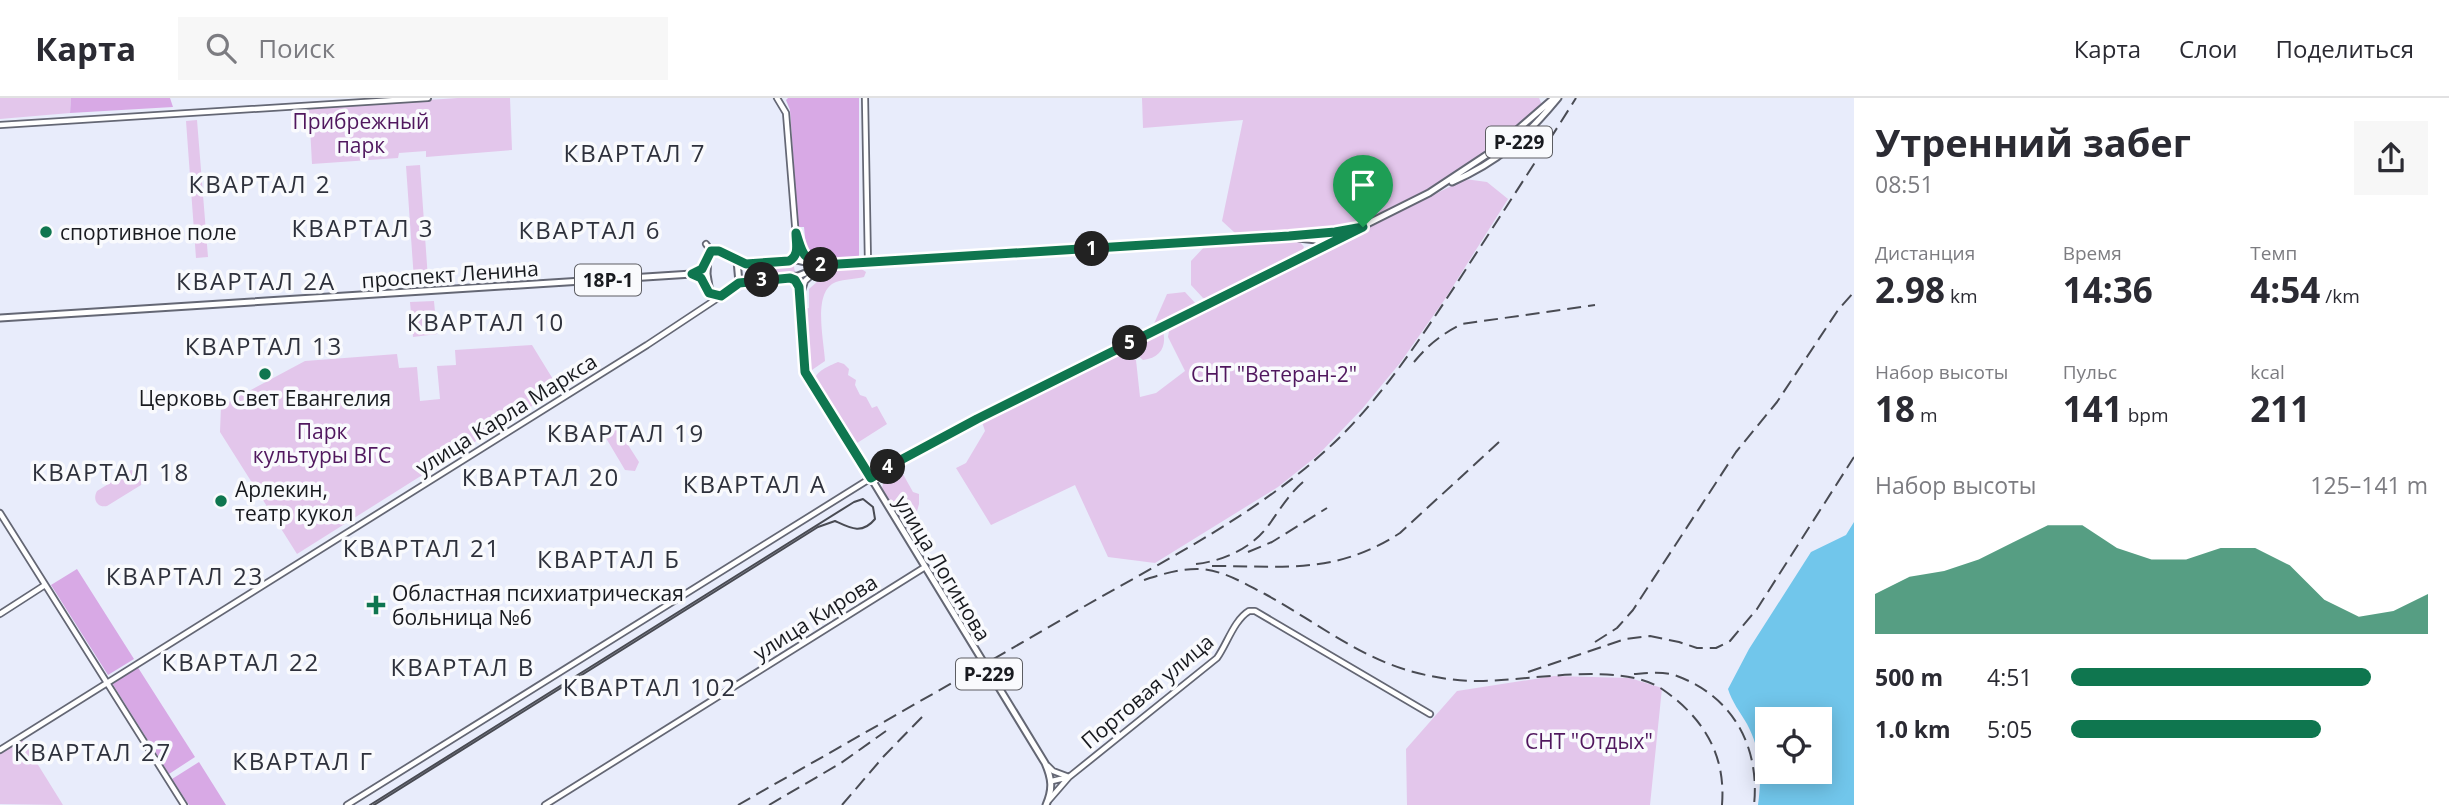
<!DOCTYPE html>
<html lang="ru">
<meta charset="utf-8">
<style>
:root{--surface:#fff;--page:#f7f7f7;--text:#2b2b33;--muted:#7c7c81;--line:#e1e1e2;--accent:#0f764f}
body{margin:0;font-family:"Open Sans",sans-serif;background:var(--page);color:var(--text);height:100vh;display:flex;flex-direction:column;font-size:26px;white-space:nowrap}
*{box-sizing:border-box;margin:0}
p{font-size:23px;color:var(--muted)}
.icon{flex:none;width:38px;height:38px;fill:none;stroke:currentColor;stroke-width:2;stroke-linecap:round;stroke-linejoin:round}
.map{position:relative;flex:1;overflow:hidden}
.details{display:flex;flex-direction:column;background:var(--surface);width:595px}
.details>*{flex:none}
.tools{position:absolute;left:1755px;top:609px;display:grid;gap:14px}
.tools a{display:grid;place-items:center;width:77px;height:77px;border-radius:0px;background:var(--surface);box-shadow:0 4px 18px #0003;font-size:35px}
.pin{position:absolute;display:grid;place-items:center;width:60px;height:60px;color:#fff;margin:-72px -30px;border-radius:50% 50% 50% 0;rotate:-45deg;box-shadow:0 0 7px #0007}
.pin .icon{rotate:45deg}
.km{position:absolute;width:35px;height:35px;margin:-18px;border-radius:50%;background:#222;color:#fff;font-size:19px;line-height:35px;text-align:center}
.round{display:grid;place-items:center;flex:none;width:74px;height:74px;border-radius:0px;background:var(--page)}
.overview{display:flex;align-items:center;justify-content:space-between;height:119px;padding:0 21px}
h1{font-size:38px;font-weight:700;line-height:52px}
.figures{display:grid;grid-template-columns:repeat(3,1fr);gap:10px;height:119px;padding:7px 21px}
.figures div{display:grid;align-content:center}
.figures b{font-size:35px;font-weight:700}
.figures small{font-size:19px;font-weight:400}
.figures p{font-size:19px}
.chart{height:196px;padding:14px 21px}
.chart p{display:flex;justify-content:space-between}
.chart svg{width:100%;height:126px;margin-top:7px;fill:var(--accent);opacity:.7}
ul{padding:0 21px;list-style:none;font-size:23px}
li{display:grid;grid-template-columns:112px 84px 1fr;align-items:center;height:52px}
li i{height:18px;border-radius:9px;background:var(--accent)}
header{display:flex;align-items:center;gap:42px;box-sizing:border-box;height:98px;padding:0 35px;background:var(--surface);border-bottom:2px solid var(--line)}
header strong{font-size:33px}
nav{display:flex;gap:38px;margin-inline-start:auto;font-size:24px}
.search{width:490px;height:63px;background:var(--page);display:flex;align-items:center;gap:18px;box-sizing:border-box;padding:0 24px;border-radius:0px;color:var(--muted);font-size:26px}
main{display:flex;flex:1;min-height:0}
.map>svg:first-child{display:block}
.green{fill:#e3c6eb}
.forest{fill:#d8a9e5}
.water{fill:#71c6eb;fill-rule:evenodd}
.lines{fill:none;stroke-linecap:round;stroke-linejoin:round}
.secondary-casing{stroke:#646774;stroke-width:8}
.primary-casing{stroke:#646774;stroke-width:9}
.secondary{stroke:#fff;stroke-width:4.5}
.primary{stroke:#fff;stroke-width:5}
.tram{stroke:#494b53;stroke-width:2}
.rail{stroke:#494b53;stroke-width:2;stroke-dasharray:14 7;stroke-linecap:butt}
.route-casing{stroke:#fff;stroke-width:14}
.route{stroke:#0f764f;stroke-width:9}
.poi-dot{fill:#0f764f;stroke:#f9fafd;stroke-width:2.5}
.labels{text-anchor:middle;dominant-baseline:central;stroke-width:7;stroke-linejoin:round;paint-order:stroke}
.shield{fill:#f9fafd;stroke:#5c5d62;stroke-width:2}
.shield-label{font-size:19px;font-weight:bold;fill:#181a1f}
.park-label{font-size:21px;fill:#50175e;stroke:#f9fafd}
.poi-label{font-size:21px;fill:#181a1f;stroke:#f9fafd;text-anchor:start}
.street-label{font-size:21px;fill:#181a1f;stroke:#f9fafd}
.quarter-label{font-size:24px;letter-spacing:2px;fill:#2e313c;stroke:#f9fafd}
</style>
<header>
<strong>Карта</strong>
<div class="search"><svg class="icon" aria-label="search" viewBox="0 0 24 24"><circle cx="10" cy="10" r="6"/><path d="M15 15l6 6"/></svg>Поиск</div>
<nav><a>Карта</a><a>Слои</a><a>Поделиться</a></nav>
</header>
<main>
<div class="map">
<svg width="1854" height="707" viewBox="0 0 1854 707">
<rect width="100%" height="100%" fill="#e8ecfb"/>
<!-- green -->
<path class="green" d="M 0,0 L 71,0 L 70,15 L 0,21 Z
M 458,0 L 510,0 L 512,52 L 426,59 L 426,53 L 399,55 L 398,60 L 312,66 L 309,10 Z
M 1142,0 L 1539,0 L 1542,7 C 1496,48 1449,83 1393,110 C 1379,117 1365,126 1349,129 C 1317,137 1281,135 1248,137 L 1235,135 L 1222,123 L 1243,22 L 1143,30 Z
M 197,22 L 208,159 L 196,160 L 186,23 Z
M 420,67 L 428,181 L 414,182 L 406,68 Z
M 1465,81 L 1487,84 L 1508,101 L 1445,201 L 1400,265 L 1362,311 L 1318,357 L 1278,389 L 1155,465 L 1108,459 L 1075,387 L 991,427 L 956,370 L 966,365 L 985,333 L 982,324 L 984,320 L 1121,253 L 1126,253 L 1136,262 L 1140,299 L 1156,295 L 1185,273 L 1168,239 L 1169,233 L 1180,225 Z
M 1298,142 L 1304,149 L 1300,157 L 1211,201 L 1203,200 L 1191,187 L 1191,163 L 1206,147 Z
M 793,164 L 795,174 L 793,176 L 750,180 L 749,167 Z
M 860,170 L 866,174 L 864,179 C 855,181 845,181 836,184 C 812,193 824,242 825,263 L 809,274 L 806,269 L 803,215 L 804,211 L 809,210 L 809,191 L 818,183 L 818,176 L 820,174 Z
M 1185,194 L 1197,207 L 1153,228 L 1167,196 Z
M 434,203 L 437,236 L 413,239 L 410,204 Z
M 1163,233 C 1167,249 1160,260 1143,262 L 1130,251 Z
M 532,247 L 559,291 L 297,456 L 220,334 L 221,308 L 305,263 L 397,256 L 399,270 L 417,269 L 420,303 L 440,301 L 437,268 L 456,267 L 455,252 Z
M 838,264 L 844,266 L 849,271 L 848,277 L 856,282 L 855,287 L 860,297 L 866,299 L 872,310 L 877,308 L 887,326 L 854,347 L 814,284 C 815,273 829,268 838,264 Z
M 614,325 L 639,364 L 635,373 L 625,372 L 603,335 L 606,327 Z
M 895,369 L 899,369 L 913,394 L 919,396 L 919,406 L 912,431 L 906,433 L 882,390 L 885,377 Z
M 131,372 L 140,375 L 142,381 L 141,387 L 107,408 C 98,410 92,402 97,393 Z
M 1554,578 L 1630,580 L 1662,590 L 1650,707 L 1407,707 L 1406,651 L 1457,593 Z
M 22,641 L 63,707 L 0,706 L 0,654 Z"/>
<!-- forest -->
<path class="forest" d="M 71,0 L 170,0 L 173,9 L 70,15 Z
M 788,0 L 859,0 L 859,160 L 822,162 L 806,149 L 804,129 L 798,129 L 790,12 L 786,2 Z
M 77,471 L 134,561 L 108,577 L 51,487 Z
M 137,568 L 195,659 L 169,676 L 112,585 Z
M 199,664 L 226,707 L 189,707 L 172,681 Z"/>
<!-- water -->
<path class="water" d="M 1854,424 L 1854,707 L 1758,707 C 1762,678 1761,652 1747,626 C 1740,614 1732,604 1728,591 L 1749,551 L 1811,454 L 1846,437 ZM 1768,621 L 1820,621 L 1820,674 L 1768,674 Z"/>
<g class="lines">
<defs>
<path id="secondary" d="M 777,0 L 786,15 L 797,152 L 795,158 L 791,161
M 865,0 L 868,165
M 0,27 L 428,0
M 706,146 L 709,150 L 708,156
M 798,147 L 804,158 L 816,165
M 801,196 L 805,183 L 817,172
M 0,415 L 184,707
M 0,516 L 45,487
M 0,652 L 647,247 L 721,198
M 1048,668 L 1053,673 L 1069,679 L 1049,702
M 1052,683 L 1069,679 L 1217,560 C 1227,546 1234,522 1249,513 L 1255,513 L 1430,616
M 347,707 L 871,380 L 805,274 L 799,189 L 795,182 L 790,180
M 545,707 L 925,469"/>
<path id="primary" d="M 1452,84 C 1498,64 1526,39 1558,0
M 1299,140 L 1316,142 L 1325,147
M 737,162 L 739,185
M 692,176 L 701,180 L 707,190
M 739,185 L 721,198 L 710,195 L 707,176 L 708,156 L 718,153 L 746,166 L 797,162 L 823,168 L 1289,138 L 1353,131
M 739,185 L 798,178 L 823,168
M 0,220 L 692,176 L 699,173 L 707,162
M 1046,707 C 1053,691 1052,681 1045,665 L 871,380 L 977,321 L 1429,95 L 1494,52 L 1554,0"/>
</defs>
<!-- secondary casing -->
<use href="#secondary" class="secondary-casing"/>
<!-- primary casing -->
<use href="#primary" class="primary-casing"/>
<!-- secondary -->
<use href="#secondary" class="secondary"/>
<!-- primary -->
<use href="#primary" class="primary"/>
<!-- tram -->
<path class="tram" d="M 370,707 L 854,404 L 863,401 L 873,409 L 875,421 C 862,437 850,430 835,423 L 818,429 L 374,707"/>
<!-- rail -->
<path class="rail" d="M 1414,264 C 1429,246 1442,236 1462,226 L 1595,207
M 1248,454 L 1272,444 L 1327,410
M 1196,466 C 1223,463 1252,450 1268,428 C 1279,413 1288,397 1303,384
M 1212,468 C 1284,468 1335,477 1400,435 L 1499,344
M 1144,482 C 1163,476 1181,470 1201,471 C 1225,473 1245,486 1265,496 C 1318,525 1366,565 1426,577 C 1443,581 1461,583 1479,583 C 1529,583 1620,563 1662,591 C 1704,620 1726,657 1722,707
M 1595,544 L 1617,530 L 1633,512 L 1736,354 L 1777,304 L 1838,212 L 1854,194
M 1528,574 L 1625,541 L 1650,538 L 1679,544 L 1697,550 L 1716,550 L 1730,543 L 1757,511 L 1854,359
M 1634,576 C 1648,575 1664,573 1677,578 C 1734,599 1760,650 1754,707
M 738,707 C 854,641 970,575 1085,508 C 1174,457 1269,410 1342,337 C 1387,292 1422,238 1457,185 C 1497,123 1537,62 1576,0
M 769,707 L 841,665 L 886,633
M 842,707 L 884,658 L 925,616"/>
</g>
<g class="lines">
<defs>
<path id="route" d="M 1363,129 L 977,321 L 897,364 L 871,380 L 805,274 L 799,189 L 795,182 L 790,180 L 739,185 L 721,198 L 709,195 L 701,180 L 692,176 L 702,171 L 711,153 L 719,153 L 746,166 L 789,163 C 800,157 796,146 796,135 C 803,156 801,159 823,167 L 1289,138 L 1335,134 Z"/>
</defs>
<!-- route casing -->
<use href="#route" class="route-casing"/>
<!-- route -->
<use href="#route" class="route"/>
</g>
<!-- markers -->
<g class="poi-dot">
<circle cx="46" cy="134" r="7"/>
<circle cx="265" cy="276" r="7"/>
<circle cx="221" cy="403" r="7"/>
<path d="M372.5 496.5h7v7h7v7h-7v7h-7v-7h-7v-7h7z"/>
</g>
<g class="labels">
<!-- shield labels -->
<g class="shield">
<rect x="1486" y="28.5" width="66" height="31" rx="5"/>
<rect x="575" y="166.5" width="66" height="31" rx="5"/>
<rect x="956" y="560.5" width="66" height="31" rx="5"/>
</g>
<g class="shield-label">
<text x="1519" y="44">Р-229</text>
<text x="608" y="182">18Р-1</text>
<text x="989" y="576">Р-229</text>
</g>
<!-- park labels -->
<g class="park-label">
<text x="361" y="23">Прибрежный<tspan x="361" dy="24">парк</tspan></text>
<text x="1274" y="276">СНТ "Ветеран-2"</text>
<text x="322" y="333">Парк<tspan x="322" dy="24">культуры ВГС</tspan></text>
<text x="1589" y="643">СНТ "Отдых"</text>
</g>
<!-- poi labels -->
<g class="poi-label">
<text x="60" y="134">спортивное поле</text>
<text x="265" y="300" text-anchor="middle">Церковь Свет Евангелия</text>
<text x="235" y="391">Арлекин,<tspan x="235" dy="24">театр кукол</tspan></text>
<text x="392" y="495">Областная психиатрическая<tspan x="392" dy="24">больница №6</tspan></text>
</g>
<!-- street labels -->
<g class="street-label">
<text transform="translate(450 176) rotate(-4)">проспект Ленина</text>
<text transform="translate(506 316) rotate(-32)">улица Карла Маркса</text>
<text transform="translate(943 470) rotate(59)">улица Логинова</text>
<text transform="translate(815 519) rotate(-32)">улица Кирова</text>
<text transform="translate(1147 593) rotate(-40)">Портовая улица</text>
</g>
<!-- quarter labels -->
<g class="quarter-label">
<text x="635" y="54">КВАРТАЛ 7</text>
<text x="260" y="85">КВАРТАЛ 2</text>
<text x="363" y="129">КВАРТАЛ 3</text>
<text x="590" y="131">КВАРТАЛ 6</text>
<text x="256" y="182">КВАРТАЛ 2А</text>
<text x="486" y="223">КВАРТАЛ 10</text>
<text x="264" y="247">КВАРТАЛ 13</text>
<text x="626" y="334">КВАРТАЛ 19</text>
<text x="111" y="373">КВАРТАЛ 18</text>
<text x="541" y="378">КВАРТАЛ 20</text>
<text x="755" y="385">КВАРТАЛ А</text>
<text x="422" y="449">КВАРТАЛ 21</text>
<text x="609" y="460">КВАРТАЛ Б</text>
<text x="185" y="477">КВАРТАЛ 23</text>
<text x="241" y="563">КВАРТАЛ 22</text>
<text x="463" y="568">КВАРТАЛ В</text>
<text x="650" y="588">КВАРТАЛ 102</text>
<text x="93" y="653">КВАРТАЛ 27</text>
<text x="303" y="662">КВАРТАЛ Г</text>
</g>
</g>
</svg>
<div class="tools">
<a><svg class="icon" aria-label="locate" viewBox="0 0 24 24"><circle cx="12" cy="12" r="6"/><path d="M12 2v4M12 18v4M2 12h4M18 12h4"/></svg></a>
</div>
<div class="pin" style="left:1363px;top:129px;background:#1e9e55"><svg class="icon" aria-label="arrive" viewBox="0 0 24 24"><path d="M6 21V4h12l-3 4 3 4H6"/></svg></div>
<b class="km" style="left:1092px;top:151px">1</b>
<b class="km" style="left:821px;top:167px">2</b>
<b class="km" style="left:762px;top:182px">3</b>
<b class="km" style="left:888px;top:369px">4</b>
<b class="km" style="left:1130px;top:245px">5</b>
</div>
<section class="details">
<div class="overview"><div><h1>Утренний забег</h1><p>08:51</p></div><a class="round"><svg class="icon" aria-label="share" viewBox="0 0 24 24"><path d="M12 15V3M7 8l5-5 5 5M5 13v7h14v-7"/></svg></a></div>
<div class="figures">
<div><p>Дистанция</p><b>2.98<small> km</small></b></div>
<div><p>Время</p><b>14:36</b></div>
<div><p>Темп</p><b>4:54<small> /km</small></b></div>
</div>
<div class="figures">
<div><p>Набор высоты</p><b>18<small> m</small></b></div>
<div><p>Пульс</p><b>141<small> bpm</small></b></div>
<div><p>kcal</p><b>211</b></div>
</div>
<div class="chart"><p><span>Набор высоты</span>125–141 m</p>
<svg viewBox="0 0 160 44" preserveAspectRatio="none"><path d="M0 44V30L10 24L20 22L30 18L40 12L50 6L60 6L70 14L80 18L90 18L100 14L110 14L120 20L130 32L140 38L150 36L160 30V44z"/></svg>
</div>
<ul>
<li><b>500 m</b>4:51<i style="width:84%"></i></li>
<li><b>1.0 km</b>5:05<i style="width:70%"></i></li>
</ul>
</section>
</main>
